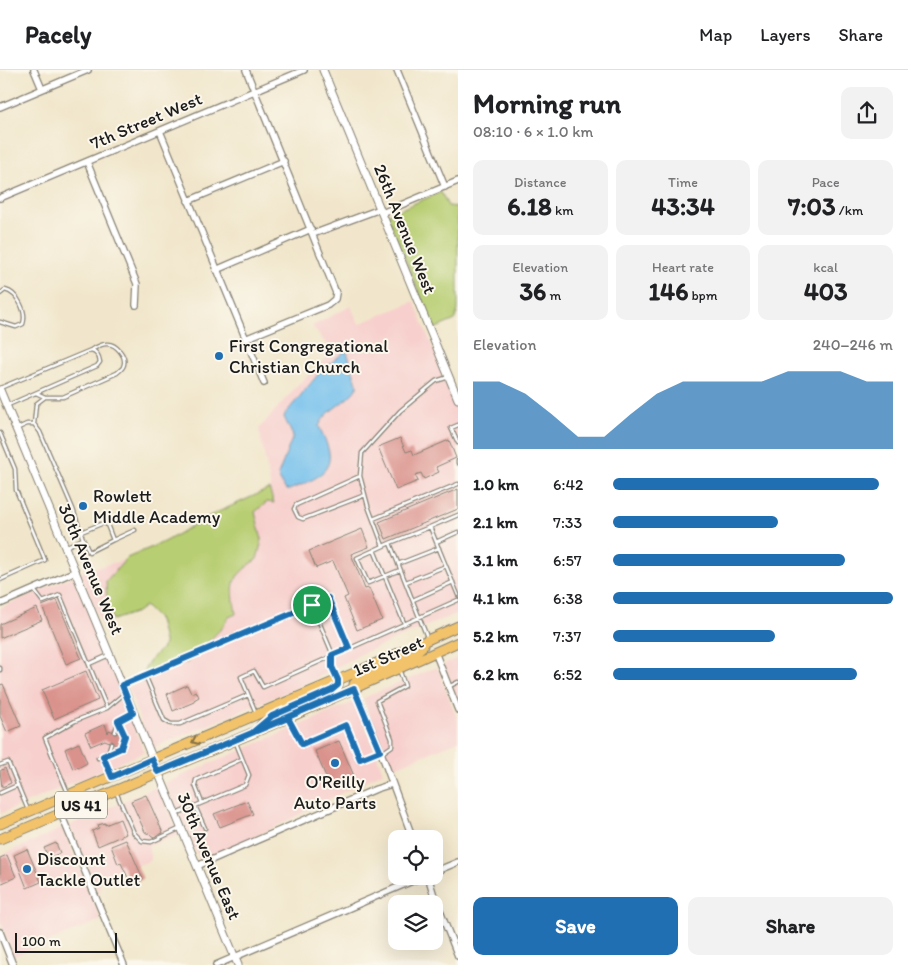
<!DOCTYPE html>
<meta charset="utf-8">
<style>
:root{--surface:#fff;--page:#f2f2f2;--text:#202124;--muted:#757577;--line:#e0e0e0;--accent:#1f6fb2}
body{margin:0;font-family:Itim,sans-serif;background:var(--page);color:var(--text);height:100vh;display:flex;flex-direction:column;font-size:19px;white-space:nowrap}
*{box-sizing:border-box;margin:0}
p{font-size:16px;color:var(--muted)}
.icon{flex:none;width:28px;height:28px;fill:none;stroke:currentColor;stroke-width:2;stroke-linecap:round;stroke-linejoin:round}
.map{position:relative;flex:1;overflow:hidden}
.panel{display:flex;flex-direction:column;background:var(--surface);width:450px}
.panel>*{flex:none}
.buttons{position:absolute;left:388px;top:760px;display:grid;gap:10px}
.buttons a{display:grid;place-items:center;width:55px;height:55px;border-radius:10px;background:var(--surface);box-shadow:0 5px 20px #0002;font-size:25px}
.scale{position:absolute;left:15px;bottom:12px;width:102px;box-sizing:border-box;padding-left:5px;border:2px solid #1c1c1c;border-top:0;font-size:14px;line-height:18px;white-space:nowrap;color:#1c1c1c;-webkit-text-stroke:4px #fbf7ec;paint-order:stroke}
.pin{position:absolute;display:grid;place-items:center;width:42px;height:42px;color:#fff;margin:-21px;border:2px solid #fff;border-radius:50%;box-shadow:0 1px 5px #0007}
.round{display:grid;place-items:center;flex:none;width:52px;height:52px;border-radius:10px;background:var(--page)}
.overview{display:flex;align-items:center;justify-content:space-between;height:85px;padding:0 15px}
h1{font-size:28px;font-weight:700;line-height:38px}
.figures{display:grid;grid-template-columns:repeat(3,1fr);gap:8px;height:85px;padding:5px 15px}
.figures div{display:grid;align-content:center;border-radius:10px;background:var(--page);text-align:center}
.figures b{font-size:25px;font-weight:700}
.figures small{font-size:14px;font-weight:400}
.figures p{font-size:14px}
.chart{height:140px;padding:10px 15px}
.chart p{display:flex;justify-content:space-between}
.chart svg{width:100%;height:90px;margin-top:5px;fill:var(--accent);opacity:.7}
.action{display:flex;gap:10px;margin-top:auto;padding:10px 15px}
.action a{flex:1;height:58px;border-radius:10px;background:var(--accent);color:#fff;font-size:20px;font-weight:700;line-height:58px;text-align:center}
.action a+a{background:var(--page);color:var(--text)}
ul{padding:0 15px;list-style:none;font-size:16px}
li{display:grid;grid-template-columns:80px 60px 1fr;align-items:center;height:38px}
li i{height:12px;border-radius:6px;background:var(--accent)}
header{display:flex;align-items:center;gap:30px;box-sizing:border-box;height:70px;padding:0 25px;background:var(--surface);border-bottom:1px solid var(--line)}
header strong{font-size:24px}
nav{display:flex;gap:28px;margin-inline-start:auto;font-size:18px}
main{display:flex;flex:1;min-height:0}
.map>svg:first-child{display:block}
.built{fill:#f7d0cd;fill-rule:evenodd}
.green{fill:#b8ce72;stroke:#6a7547}
.water{fill:#72bfec;stroke:#476e84}
.building{fill:#da928c}
.lines{fill:none;stroke-linecap:round;stroke-linejoin:round}
.service-casing{stroke:#868174;stroke-width:5}
.minor-casing{stroke:#868174;stroke-width:8}
.tertiary-casing{stroke:#868174;stroke-width:9}
.primary-casing{stroke:#868174;stroke-width:11}
.service{stroke:#fff;stroke-width:2.5}
.minor{stroke:#fff;stroke-width:5.5}
.tertiary{stroke:#fff;stroke-width:7}
.primary{stroke:#f2c36a;stroke-width:9}
.oneway{stroke:#877043}
.route-casing{stroke:#fff;stroke-width:10}
.route{stroke:#1f6fb2;stroke-width:6}
.poi-dot{fill:#1f6fb2;stroke:#fbf7ec;stroke-width:2}
.labels{text-anchor:middle;dominant-baseline:central;stroke-width:4;stroke-linejoin:round;paint-order:stroke}
.shield{fill:#fbf7ec;stroke:#5f5e5a;stroke-width:1}
.shield-label{font-size:16px;font-weight:bold;fill:#1c1c1c}
.street-label{font-size:18px;fill:#1c1c1c;stroke:#fbf7ec}
.poi-label{font-size:18px;fill:#1c1c1c;stroke:#fbf7ec;text-anchor:start}
</style>
<header>
<strong>Pacely</strong>
<nav><a>Map</a><a>Layers</a><a>Share</a></nav>
</header>
<main>
<div class="map">
<svg width="458" height="895" viewBox="0 0 458 895">
<rect width="100%" height="100%" fill="#fbf7ec"/>
<filter id="ink" filterUnits="userSpaceOnUse"><feTurbulence type="fractalNoise" baseFrequency=".02" numOctaves="2"/><feDisplacementMap in="SourceGraphic" scale="10" xChannelSelector="R" yChannelSelector="G"/><feConvolveMatrix kernelMatrix="1 2 1 2 8 2 1 2 1" color-interpolation-filters="sRGB"/></filter>
<filter id="wash" filterUnits="userSpaceOnUse"><feTurbulence type="fractalNoise" baseFrequency=".0096" numOctaves="4" result="noise"/><feDisplacementMap in="SourceGraphic" scale="20" xChannelSelector="R" yChannelSelector="G"/><feGaussianBlur stdDeviation="1.12" result="paint"/><feColorMatrix in="noise" values="0 0 0 0 0 0 0 0 0 0 0 0 0 0 0 0 0 1.4 0 .05"/><feComposite in="paint" operator="in"/></filter>
<g filter="url(#wash)">
<rect width="100%" height="100%" fill="#f1e6cb"/>
<!-- built -->
<path class="built" d="M 414,231 L 458,340 L 458,543 L 361,584 L 305,614 L 151,679 L 128,618 L 142,612 L 174,592 L 222,558 L 229,547 L 236,544 L 232,520 L 238,503 L 257,489 L 262,470 L 254,442 L 267,432 L 274,433 L 269,419 L 271,418 L 259,359 L 296,317 L 332,282 L 312,256 L 351,236 L 359,254 ZM 347,284 L 356,307 L 322,348 L 319,356 L 329,379 L 322,405 L 289,420 L 278,405 L 293,366 L 284,347 L 285,344 Z
M 124,490 L 106,511 L 107,536 L 113,550 L 102,555 L 80,502 Z
M 73,506 L 116,610 L 144,682 L 0,744 L 0,538 Z
M 458,588 L 458,630 L 444,594 Z
M 437,597 L 458,651 L 458,671 L 390,699 L 363,628 Z
M 356,631 L 383,702 L 259,765 L 200,791 L 165,713 Z
M 158,716 L 192,794 L 179,765 L 148,776 L 151,790 L 100,811 L 100,827 L 70,755 Z
M 63,758 L 101,850 L 14,886 L 0,851 L 0,786 Z"/>
<!-- green -->
<path class="green" d="M 441,122 L 448,136 L 458,137 L 458,240 L 455,250 L 434,259 L 387,145 Z
M 269,419 L 274,433 L 267,432 L 255,442 L 262,470 L 257,489 C 230,509 231,512 236,544 L 229,547 L 222,558 L 187,593 L 174,592 L 142,612 C 141,597 155,585 165,575 L 159,550 L 145,536 L 137,542 L 113,550 L 107,536 L 106,511 L 127,488 L 168,470 L 207,447 Z"/>
<!-- water -->
<path class="water" d="M 344,282 L 347,282 L 358,316 C 348,333 327,338 319,356 C 322,363 326,371 328,378 C 336,404 308,412 289,420 L 286,420 L 281,413 L 278,405 L 293,366 L 284,347 L 285,344 L 321,301 Z"/>
<g id="blocks">
<!-- building -->
<path class="building" d="M 400,368 L 406,382 L 412,380 L 414,385 L 449,370 L 456,388 L 436,397 L 439,402 L 424,409 L 421,403 L 415,405 L 418,411 L 396,420 L 378,377 Z
M 458,419 L 458,439 L 386,469 L 379,452 Z
M 362,459 L 369,477 L 351,484 L 365,519 L 369,518 L 382,550 L 357,560 L 344,528 L 348,526 L 333,491 L 316,498 L 309,481 Z
M 57,530 L 81,588 L 66,594 L 42,536 Z
M 37,538 L 42,550 L 0,568 L 0,554 Z
M 86,601 L 98,630 L 54,649 L 42,620 Z
M 3,614 L 21,656 L 7,662 L 0,646 L 0,615 Z
M 187,615 L 191,623 L 196,621 L 199,627 L 194,630 L 194,632 L 173,641 L 167,624 Z
M 105,654 L 108,663 L 109,660 L 122,665 L 118,676 L 105,670 L 91,676 L 85,663 Z
M 339,671 L 354,706 L 330,716 L 315,681 Z
M 79,673 L 87,693 L 78,698 L 77,697 L 73,699 L 65,679 Z
M 5,698 L 11,713 L 2,717 L 0,701 Z
M 146,725 L 163,763 L 154,767 L 145,762 L 131,731 Z
M 247,731 L 253,744 L 220,757 L 214,744 Z
M 120,749 L 126,764 L 98,776 L 92,761 L 99,758 L 98,755 L 105,753 L 105,755 Z
M 126,770 L 143,809 L 131,814 L 121,793 L 118,794 L 111,776 Z
M 56,773 L 60,783 L 49,788 L 44,778 Z
M 27,779 L 41,812 L 27,818 L 14,785 Z
M 7,785 L 16,807 L 0,814 L 0,788 Z"/>
</g>
</g>
<g filter="url(#ink)">
<use href="#blocks" fill-opacity="0" stroke="#868174" stroke-width="1"/>
<g class="lines">
<defs>
<path id="service" d="M 0,224 L 5,220 C 18,223 27,242 23,254 L 16,257 L 0,252
M 0,318 L 91,280 C 97,281 99,286 100,292 L 97,296 L 8,335
M 36,323 L 45,327 L 63,327 L 117,303 C 118,302 123,298 123,297 C 128,287 116,273 106,274 C 101,274 95,278 91,280
M 34,354 L 36,334 L 45,327
M 458,355 L 451,358 L 458,373
M 16,359 L 27,354 L 34,354 L 40,362 L 73,439 L 83,469 L 67,476
M 0,363 L 15,399 L 16,420 L 45,490 L 0,510
M 458,391 L 458,393
M 360,406 L 296,435 L 294,439 L 298,447 L 303,449 L 365,425
M 373,449 L 458,414
M 430,457 L 458,445
M 81,462 L 106,452 L 113,470 L 89,482 L 83,469
M 113,470 L 135,460
M 436,472 L 458,462
M 390,473 L 430,457 L 458,525
M 383,476 L 368,436 L 360,406 L 362,383 L 400,341 L 436,311 L 449,307
M 374,480 L 404,553
M 398,494 L 439,478
M 400,500 L 368,513 L 357,488 L 390,473 L 427,567
M 406,512 L 446,496
M 34,520 L 43,532 L 60,525 L 107,638
M 413,530 L 453,512
M 312,535 L 333,585 L 332,597 L 337,608
M 89,594 L 109,585
M 0,598 L 0,600
M 145,605 L 164,650 L 171,654 L 180,654 L 248,625
M 123,614 L 328,528 L 349,578
M 450,616 L 458,612
M 256,643 L 241,607 L 254,601 L 263,617 L 458,530
M 289,649 L 302,674 L 346,655 L 360,689 L 380,681
M 115,662 L 118,652
M 108,683 L 111,673
M 382,683 L 392,676 L 392,669 L 377,631 L 405,616 L 399,599
M 103,686 L 111,705
M 98,688 L 121,678 L 125,666 L 118,651 L 132,643
M 0,695 L 8,692 L 28,740
M 116,722 L 134,763 L 142,771 L 151,772 L 179,759
M 0,723 L 18,715
M 68,723 L 45,668 L 75,651 L 107,638 L 125,623
M 202,733 L 195,715 L 196,710 L 242,689
M 195,736 L 205,758
M 176,744 L 245,715 L 249,705 L 236,673"/>
<path id="minor" d="M 34,0 L 42,19
M 397,0 L 445,117
M 0,37 L 88,0
M 160,61 L 264,313
M 87,92 L 137,214 L 136,235
M 0,128 L 304,0
M 188,131 L 284,91
M 382,143 L 458,111
M 313,164 L 380,139
M 216,200 L 311,159
M 245,269 L 328,235 L 335,229 L 336,223 L 246,0
M 0,534 L 76,501
M 435,582 L 458,640
M 354,619 L 376,669 L 413,769
M 61,744 L 124,895
M 197,796 L 376,719 L 392,714
M 434,802 L 458,792
M 428,806 L 434,826 L 458,886
M 0,862 L 13,895
M 216,895 L 424,806"/>
<path id="tertiary" d="M 323,0 L 458,329
M 0,320 L 238,895"/>
<path id="primary" d="M 354,619 L 354,614 L 358,610 L 414,584 L 423,576
M 261,655 L 272,646 L 334,619 L 338,615 L 338,610
M 0,754 L 359,601 L 458,556
M 0,769 L 288,648 L 458,572"/>
</defs>
<!-- service casing -->
<use href="#service" class="service-casing"/>
<!-- minor casing -->
<use href="#minor" class="minor-casing"/>
<!-- tertiary casing -->
<use href="#tertiary" class="tertiary-casing"/>
<!-- primary casing -->
<use href="#primary" class="primary-casing"/>
<!-- service -->
<use href="#service" class="service"/>
<!-- minor -->
<use href="#minor" class="minor"/>
<!-- tertiary -->
<use href="#tertiary" class="tertiary"/>
<!-- primary -->
<use href="#primary" class="primary"/>
</g>
<!-- one-way arrows -->
<defs><path id="oneway-chevron" d="M-2-3.5L2.5 0L-2 3.5" fill="none" stroke-width="1.6" stroke-linecap="round" stroke-linejoin="round" transform="scale(1.25)"/></defs>
<use class="oneway" href="#oneway-chevron" transform="translate(195 671) rotate(157)"/>
</g>
<g class="lines" filter="url(#ink)">
<defs>
<path id="route" d="M 312,535 L 122,615 L 133,643 L 118,651 L 125,666 L 121,678 L 103,686 L 112,707 L 152,689 L 158,702 L 288,648 L 302,674 L 346,655 L 360,689 L 380,681 L 354,619 L 253,662 L 272,646 L 332,620 L 338,615 L 338,610 L 332,597 L 332,585 L 349,578 L 328,528 L 312,535"/>
</defs>
<!-- route casing -->
<use href="#route" class="route-casing"/>
<!-- route -->
<use href="#route" class="route"/>
</g>
<!-- markers -->
<g class="poi-dot">
<circle cx="219" cy="286" r="5"/>
<circle cx="83" cy="436" r="5"/>
<circle cx="335" cy="693" r="5"/>
<circle cx="27" cy="799" r="5"/>
</g>
<g class="labels">
<!-- shield labels -->
<rect class="shield" x="55" y="721.5" width="52" height="27" rx="4"/>
<g class="shield-label">
<text x="81" y="735">US 41</text>
</g>
<!-- street labels -->
<g class="street-label">
<text transform="translate(146 51) rotate(-23)">7th Street West</text>
<text transform="translate(405 159) rotate(68)">26th Avenue West</text>
<text transform="translate(91 499) rotate(67)">30th Avenue West</text>
<text transform="translate(388 586) rotate(-24)">1st Street</text>
<text transform="translate(209 786) rotate(67)">30th Avenue East</text>
</g>
<!-- poi labels -->
<g class="poi-label">
<text x="229" y="276">First Congregational<tspan x="229" dy="21">Christian Church</tspan></text>
<text x="93" y="426">Rowlett<tspan x="93" dy="21">Middle Academy</tspan></text>
<text x="335" y="712" text-anchor="middle">O'Reilly<tspan x="335" dy="21">Auto Parts</tspan></text>
<text x="37" y="789">Discount<tspan x="37" dy="21">Tackle Outlet</tspan></text>
</g>
</g>
</svg>
<div class="buttons">
<a><svg class="icon" aria-label="locate" viewBox="0 0 24 24"><circle cx="12" cy="12" r="6"/><path d="M12 2v4M12 18v4M2 12h4M18 12h4"/></svg></a>
<a><svg class="icon" aria-label="layers" viewBox="0 0 24 24"><path d="M12 4l9 5-9 5-9-5zM3 14l9 5 9-5"/></svg></a>
</div>
<div class="scale">100 m</div>
<div class="pin" style="left:312px;top:535px;background:#1e9e55"><svg class="icon" aria-label="arrive" viewBox="0 0 24 24"><path d="M6 21V4h12l-3 4 3 4H6"/></svg></div>
</div>
<section class="panel">
<div class="overview"><div><h1>Morning run</h1><p>08:10 · 6 × 1.0 km</p></div><a class="round"><svg class="icon" aria-label="share" viewBox="0 0 24 24"><path d="M12 15V3M7 8l5-5 5 5M5 13v7h14v-7"/></svg></a></div>
<div class="figures">
<div><p>Distance</p><b>6.18<small> km</small></b></div>
<div><p>Time</p><b>43:34</b></div>
<div><p>Pace</p><b>7:03<small> /km</small></b></div>
</div>
<div class="figures">
<div><p>Elevation</p><b>36<small> m</small></b></div>
<div><p>Heart rate</p><b>146<small> bpm</small></b></div>
<div><p>kcal</p><b>403</b></div>
</div>
<div class="chart"><p><span>Elevation</span>240–246 m</p>
<svg viewBox="0 0 160 44" preserveAspectRatio="none"><path d="M0 44V11L10 11L20 17L30 27L40 38L50 38L60 27L70 17L80 11L90 11L100 11L110 11L120 6L130 6L140 6L150 11L160 11V44z"/></svg>
</div>
<ul>
<li><b>1.0 km</b>6:42<i style="width:95%"></i></li>
<li><b>2.1 km</b>7:33<i style="width:59%"></i></li>
<li><b>3.1 km</b>6:57<i style="width:83%"></i></li>
<li><b>4.1 km</b>6:38<i style="width:100%"></i></li>
<li><b>5.2 km</b>7:37<i style="width:58%"></i></li>
<li><b>6.2 km</b>6:52<i style="width:87%"></i></li>
</ul>
<div class="action"><a>Save</a><a>Share</a></div>
</section>
</main>
